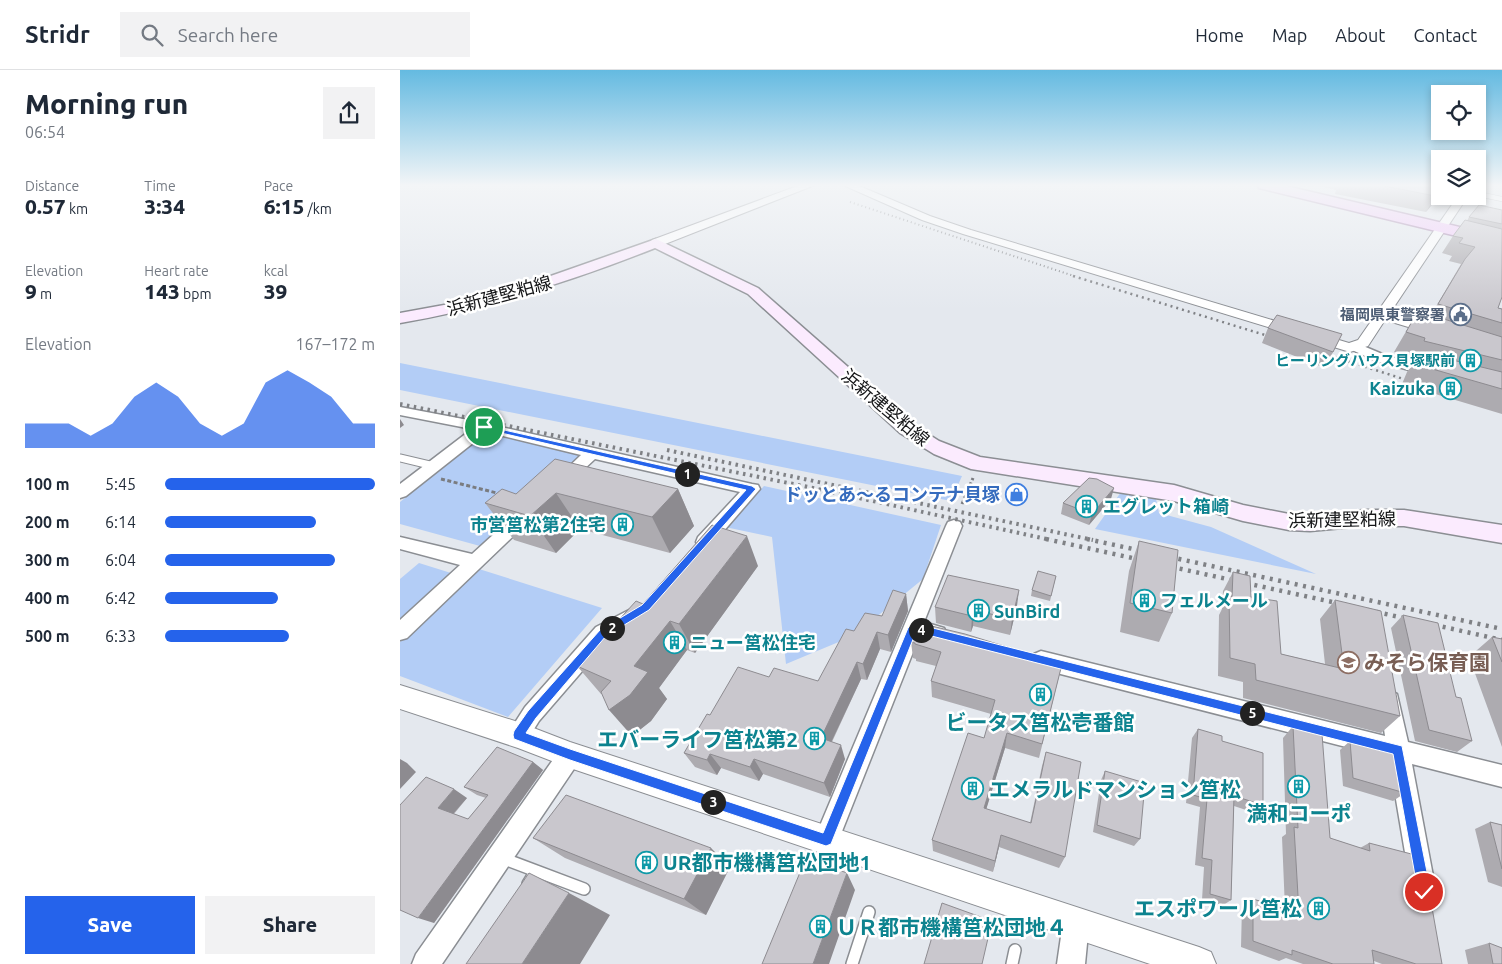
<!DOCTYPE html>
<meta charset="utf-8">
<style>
:root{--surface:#fff;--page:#f2f2f3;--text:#1f2937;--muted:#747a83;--line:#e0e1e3;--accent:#2563eb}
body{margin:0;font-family:Ubuntu,"Noto Sans JP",sans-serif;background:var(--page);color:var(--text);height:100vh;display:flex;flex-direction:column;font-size:19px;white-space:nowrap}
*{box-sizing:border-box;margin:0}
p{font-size:16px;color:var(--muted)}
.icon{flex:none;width:28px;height:28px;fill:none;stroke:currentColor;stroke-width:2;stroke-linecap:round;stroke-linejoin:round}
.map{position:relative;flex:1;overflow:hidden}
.details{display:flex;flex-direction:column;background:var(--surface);width:400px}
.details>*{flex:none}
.buttons{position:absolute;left:1031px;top:15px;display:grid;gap:10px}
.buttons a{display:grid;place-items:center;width:55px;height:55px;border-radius:0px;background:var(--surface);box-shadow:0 2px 8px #0003;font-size:25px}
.pin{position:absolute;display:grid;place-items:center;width:42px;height:42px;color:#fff;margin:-21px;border:2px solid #fff;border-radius:50%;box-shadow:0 1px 5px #0007}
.km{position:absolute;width:25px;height:25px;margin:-12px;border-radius:50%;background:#222;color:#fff;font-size:14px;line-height:25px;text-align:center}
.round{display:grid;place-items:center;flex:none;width:52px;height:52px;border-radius:0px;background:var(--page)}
.headline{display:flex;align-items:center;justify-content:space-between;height:85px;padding:0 25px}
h1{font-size:28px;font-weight:800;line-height:38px}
.stats{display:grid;grid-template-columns:repeat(3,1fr);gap:8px;height:85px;padding:5px 25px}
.stats div{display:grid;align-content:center}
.stats b{font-size:21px;font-weight:800}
.stats small{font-size:14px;font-weight:400}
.stats p{font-size:14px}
.chart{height:140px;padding:10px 25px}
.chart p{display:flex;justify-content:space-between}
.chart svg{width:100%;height:90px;margin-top:5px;fill:var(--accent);opacity:.7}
.cta{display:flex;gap:10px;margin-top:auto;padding:10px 25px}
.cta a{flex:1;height:58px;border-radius:0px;background:var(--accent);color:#fff;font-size:20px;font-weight:800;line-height:58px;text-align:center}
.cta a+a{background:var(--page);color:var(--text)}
ul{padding:0 25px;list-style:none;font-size:16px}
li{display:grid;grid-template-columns:80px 60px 1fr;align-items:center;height:38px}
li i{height:12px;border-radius:6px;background:var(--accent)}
header{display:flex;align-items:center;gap:30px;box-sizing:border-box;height:70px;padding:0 25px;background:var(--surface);border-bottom:1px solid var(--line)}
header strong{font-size:24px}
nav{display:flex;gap:28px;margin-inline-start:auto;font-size:18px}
.search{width:350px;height:45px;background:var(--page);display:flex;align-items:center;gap:12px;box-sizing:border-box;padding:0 18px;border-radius:0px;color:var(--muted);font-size:19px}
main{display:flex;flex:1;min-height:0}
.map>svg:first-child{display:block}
.green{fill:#b3cdf6}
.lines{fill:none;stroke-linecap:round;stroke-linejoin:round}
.service-far2-casing{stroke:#8b8e93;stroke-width:5.5}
.service-far1-casing{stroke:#8b8e93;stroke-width:9}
.service-casing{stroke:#8b8e93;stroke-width:14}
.minor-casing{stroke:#8b8e93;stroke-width:3}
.tertiary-casing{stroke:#8b8e93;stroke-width:2}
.secondary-casing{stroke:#8b8e93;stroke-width:3}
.trunk-casing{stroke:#a482ab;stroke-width:3}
.path{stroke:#7a7c80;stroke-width:3;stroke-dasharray:4 2.5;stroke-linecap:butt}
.service-far2{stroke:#fff;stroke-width:4.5}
.service-far1{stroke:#fff;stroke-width:7}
.service{stroke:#fff;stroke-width:11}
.minor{fill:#fff;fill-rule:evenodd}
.tertiary{fill:#fff;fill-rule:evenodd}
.secondary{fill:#fbebfe;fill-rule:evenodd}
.trunk{fill:#f4cafc;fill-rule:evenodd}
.rail-far3{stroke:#7f8185;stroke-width:2;stroke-dasharray:1 3;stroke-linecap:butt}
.rail-far2{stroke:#7f8185;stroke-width:2.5;stroke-dasharray:2 4;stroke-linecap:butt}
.rail-far1{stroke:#7f8185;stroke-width:4;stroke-dasharray:2.5 4.5;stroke-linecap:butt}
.rail{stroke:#7f8185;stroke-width:4.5;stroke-dasharray:3 5.5;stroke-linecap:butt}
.wall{fill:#adabb0}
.shaded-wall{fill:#8d8b90}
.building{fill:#c9c7cd;stroke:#8d8b90}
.route{fill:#2563eb;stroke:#fff}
.labels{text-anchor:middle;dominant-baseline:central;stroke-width:5;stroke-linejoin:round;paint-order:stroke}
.far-service-label{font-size:15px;font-weight:bold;fill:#4e5e75;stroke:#fff;text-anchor:end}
.far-culture-label{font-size:15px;font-weight:bold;fill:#0d838f;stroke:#fff;text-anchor:end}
.street-label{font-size:18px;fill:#141517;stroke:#fff}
.culture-label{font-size:18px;font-weight:bold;fill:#0d838f;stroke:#fff;text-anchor:start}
.shop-label{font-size:18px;font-weight:bold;fill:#366cbe;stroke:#fff;text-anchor:end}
.near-education-label{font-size:21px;font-weight:bold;fill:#785e54;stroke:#fff;text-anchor:start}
.near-culture-label{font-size:21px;font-weight:bold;fill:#0d838f;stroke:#fff;text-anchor:start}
</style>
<header>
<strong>Stridr</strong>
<div class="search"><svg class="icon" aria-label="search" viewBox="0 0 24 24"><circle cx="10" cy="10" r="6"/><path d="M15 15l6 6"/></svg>Search here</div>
<nav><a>Home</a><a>Map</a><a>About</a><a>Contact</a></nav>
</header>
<main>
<section class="details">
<div class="headline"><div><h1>Morning run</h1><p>06:54</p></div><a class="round"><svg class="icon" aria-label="share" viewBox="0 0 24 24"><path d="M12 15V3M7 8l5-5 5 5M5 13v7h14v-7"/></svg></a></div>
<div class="stats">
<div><p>Distance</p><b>0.57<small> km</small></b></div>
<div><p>Time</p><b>3:34</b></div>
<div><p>Pace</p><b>6:15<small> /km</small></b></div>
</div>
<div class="stats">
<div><p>Elevation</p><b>9<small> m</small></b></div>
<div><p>Heart rate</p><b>143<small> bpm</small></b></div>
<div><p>kcal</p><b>39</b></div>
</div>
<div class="chart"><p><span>Elevation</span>167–172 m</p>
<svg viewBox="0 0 160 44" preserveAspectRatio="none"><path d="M0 44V32L10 32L20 32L30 38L40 32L50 19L60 12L70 19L80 32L90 38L100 32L110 12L120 6L130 12L140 19L150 32L160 32V44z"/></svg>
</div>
<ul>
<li><b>100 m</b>5:45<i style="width:100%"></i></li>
<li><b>200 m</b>6:14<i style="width:72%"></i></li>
<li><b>300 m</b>6:04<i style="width:81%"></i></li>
<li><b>400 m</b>6:42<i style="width:54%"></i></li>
<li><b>500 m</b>6:33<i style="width:59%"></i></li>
</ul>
<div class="cta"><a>Save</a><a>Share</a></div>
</section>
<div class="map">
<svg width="1102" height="894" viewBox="0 0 1102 894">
<rect width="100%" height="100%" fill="#e4e8ee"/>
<!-- green -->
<path class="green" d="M 0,293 L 562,406 L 551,431 L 0,320 Z
M 88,362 L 183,385 L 80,476 L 0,454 L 0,432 Z
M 364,416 L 541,455 L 523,509 L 453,566 L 386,594 L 372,467 L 325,457 Z
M 721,422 L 756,429 L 759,443 L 811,457 L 916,504 L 695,459 Z
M 19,493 L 51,503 L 0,549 L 0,509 Z
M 79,499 L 202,538 L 108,647 L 0,606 L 0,572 Z"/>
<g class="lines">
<defs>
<path id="service-far2" d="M 1078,124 L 1102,129"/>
<path id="service-far1" d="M 0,388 L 34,396"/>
<path id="service" d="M 102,788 L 184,819
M 128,814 L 136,801
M 452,894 L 469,842
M 612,894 L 615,880"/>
<path id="minor" d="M 956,273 L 987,286 L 1037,299 L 1038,302 L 1032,306 L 979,292 L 952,280 L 950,277 L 952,274 Z
M 0,337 L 84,353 L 352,414 L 358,415 L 360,419 L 310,477 L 304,478 L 298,477 L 296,472 L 298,467 L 340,422 L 195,389 L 168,414 L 163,415 L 158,414 L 155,410 L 181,385 L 87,362 L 6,426 L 0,428 L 0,414 L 72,359 L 0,345 Z
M 123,441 L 129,443 L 131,447 L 129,451 L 7,568 L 0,570 L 0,550 L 60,495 L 0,479 L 0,467 L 72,484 L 117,443 Z
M 554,450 L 560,452 L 562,456 L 524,552 L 544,558 L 547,564 L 544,570 L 537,572 L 519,567 L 435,779 L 426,782 L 417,779 L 414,770 L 546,456 L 548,452 Z
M 229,540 L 236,542 L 238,548 L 236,554 L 210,569 L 139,651 L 126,672 L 118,675 L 110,672 L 107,665 L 125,637 L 196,557 Z
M 641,581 L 985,666 L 980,631 L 983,624 L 990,621 L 997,624 L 1008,672 L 1102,695 L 1102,717 L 1012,694 L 1033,806 L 1030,815 L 1021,818 L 1012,815 L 1009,806 L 989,688 L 641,599 L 634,596 L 631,590 L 634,584 Z
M 170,674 L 178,677 L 181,685 L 178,693 L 42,894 L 12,894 L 16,884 L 162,677 Z
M 676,840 L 685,844 L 689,853 L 685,894 L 657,894 L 663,853 L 667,844 Z"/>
<path id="tertiary" d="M 400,115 L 415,115 L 260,176 L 256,177 L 250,173 L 252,170 Z
M 443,115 L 457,115 L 530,146 L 571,160 L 949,273 L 958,270 L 1058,126 L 1068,126 L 990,243 L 1040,258 L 1042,261 L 1040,264 L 1035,265 L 985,250 L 968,276 L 950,282 L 563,164 L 522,150 Z
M 0,615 L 118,652 L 170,672 L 799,877 L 811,882 L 816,894 L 750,894 L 170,698 L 118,678 L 0,639 Z"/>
<path id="secondary" d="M 256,169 L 358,218 L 514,355 L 539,371 L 580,387 L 774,415 L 843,435 L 889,444 L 910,445 L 965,440 L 1004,440 L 1102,455 L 1102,473 L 1004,456 L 965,456 L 910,461 L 889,460 L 843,451 L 774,431 L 571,399 L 534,384 L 500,363 L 348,224 L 255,178 C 172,211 88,238 0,253 L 0,243 L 66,231 L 125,215 Z"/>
<path id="trunk" d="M 858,115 L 882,115 L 1102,167 L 1102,177 L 859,118 Z"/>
</defs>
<!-- service-far2 casing -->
<use href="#service-far2" class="service-far2-casing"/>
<!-- service-far1 casing -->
<use href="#service-far1" class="service-far1-casing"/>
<!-- service casing -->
<use href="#service" class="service-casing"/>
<!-- minor casing -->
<use href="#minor" class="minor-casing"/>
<!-- tertiary casing -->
<use href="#tertiary" class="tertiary-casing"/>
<!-- secondary casing -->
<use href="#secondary" class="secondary-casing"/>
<!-- trunk casing -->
<use href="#trunk" class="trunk-casing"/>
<!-- path -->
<path class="path" d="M 41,409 L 101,424
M 562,434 L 573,408"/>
<!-- service-far2 -->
<use href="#service-far2" class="service-far2"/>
<!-- service-far1 -->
<use href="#service-far1" class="service-far1"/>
<!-- service -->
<use href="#service" class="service"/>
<!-- minor -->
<use href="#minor" class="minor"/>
<!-- tertiary -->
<use href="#tertiary" class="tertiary"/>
<!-- secondary -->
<use href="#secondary" class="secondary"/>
<!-- trunk -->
<use href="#trunk" class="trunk"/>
<!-- rail-far3 -->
<path class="rail-far3" d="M 450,132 L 677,207"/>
<!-- rail-far2 -->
<path class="rail-far2" d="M 673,206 L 878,269
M 919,282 L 1016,313"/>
<!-- rail-far1 -->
<path class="rail-far1" d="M 0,334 L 413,418 L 651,470
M 267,380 L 693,470"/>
<!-- rail -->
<path class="rail" d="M 646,469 L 746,491
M 687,469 L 1102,559
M 763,495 L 946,535
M 968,540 L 1102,570"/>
</g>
<!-- wall -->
<path class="wall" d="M 917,115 L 1040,115 L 1040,125 L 1026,142 L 935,124 L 936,120 Z
M 1102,140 L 1102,227 L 1098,238 L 1102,239 L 1102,344 L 1002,314 L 1007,302 L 1013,292 L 1011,291 L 1013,288 L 994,282 L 1018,241 L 1031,245 L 1061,194 L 1049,191 L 1052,186 L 1042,183 L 1053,166 L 1067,151 L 1069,147 Z
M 868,258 L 942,264 L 925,298 L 862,273 Z
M 278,419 L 294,456 L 270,483 L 180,459 L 156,483 L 114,470 L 85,433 L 116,424 Z
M 711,429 L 689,455 L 661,444 L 663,433 Z
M 739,471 L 772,543 L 759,572 L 720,562 L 729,501 Z
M 358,496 L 295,583 L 287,580 L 259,618 L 267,629 L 251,651 L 232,666 L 202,624 L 201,624 L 177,596 L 243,534 Z
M 833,502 L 851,527 L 881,584 L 925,594 L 920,549 L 935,530 L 1000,646 L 981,663 L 843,628 L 843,612 L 818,606 L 819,545 L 822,539 L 823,521 Z
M 656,506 L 650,531 L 631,526 L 632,520 Z
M 506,524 L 508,541 L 491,582 L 480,579 L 467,610 L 461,609 L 432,672 L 445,689 L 430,727 L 363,704 L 359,711 L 321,698 L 317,705 L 295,697 L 284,683 L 310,645 L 369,607 L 418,611 L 454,561 L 482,546 Z
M 617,536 L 610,565 L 573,556 L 571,562 L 536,553 L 535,537 Z
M 1003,545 L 1056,627 L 1072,671 L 1057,682 L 1015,671 L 991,558 Z
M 1092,567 L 1102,569 L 1102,677 L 1069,587 Z
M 511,572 L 662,594 L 639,688 L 605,678 L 586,739 L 630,753 L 642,696 L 646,682 L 665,787 L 659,798 L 599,777 L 593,802 L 533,781 L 532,770 L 584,668 L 591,644 L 532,627 L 531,611 L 536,596 L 516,591 L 516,589 L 513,588 Z
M 893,656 L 930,768 L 960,778 L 969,773 L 1042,894 L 982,894 L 974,891 L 974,894 L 903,894 L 886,888 L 879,891 L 841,877 L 842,836 L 853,829 L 885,839 L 882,767 L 886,764 L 883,668 Z
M 798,659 L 822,671 L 863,735 L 855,743 L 834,736 L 831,830 L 822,836 L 802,830 L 804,797 L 795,795 L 800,737 L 786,733 L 792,668 Z
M 950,671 L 1005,723 L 993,731 L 943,716 L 940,680 Z
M 133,692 L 143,700 L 34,853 L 0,735 L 67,728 L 54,744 L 68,749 L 86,728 L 77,725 L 64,717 Z
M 705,701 L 740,769 L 734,776 L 693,762 L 701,710 Z
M 1090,752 L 1102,755 L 1102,817 L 1088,812 L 1075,759 Z
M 133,768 L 330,797 L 306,845 L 165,788 Z
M 1089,873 L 1102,894 L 1068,894 L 1065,880 Z"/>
<!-- shaded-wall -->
<path class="shaded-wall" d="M 1040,120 L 1040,125 L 1026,142 L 1035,126 Z
M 0,349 L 4,355 L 0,358 Z
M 714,418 L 711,429 L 689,455 L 692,444 Z
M 278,419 L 294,456 L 270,483 L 252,447 Z
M 156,423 L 180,459 L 156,483 L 130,446 Z
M 347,466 L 358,496 L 295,583 L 279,554 Z
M 619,520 L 617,536 L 610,565 L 612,549 Z
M 506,524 L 508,541 L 491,582 L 488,565 Z
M 574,540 L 573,556 L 571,562 L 572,546 Z
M 270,551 L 287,580 L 259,618 L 267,629 L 251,651 L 232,666 L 209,640 L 234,596 Z
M 477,562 L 480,579 L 467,610 L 463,594 Z
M 457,592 L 461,609 L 426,683 L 421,668 Z
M 607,663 L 605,678 L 583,750 L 584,738 Z
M 441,675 L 445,689 L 430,727 L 424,713 Z
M 310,684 L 321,698 L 317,705 L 307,690 Z
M 0,689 L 7,693 L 16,702 L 0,719 Z
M 354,689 L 363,704 L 359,711 L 350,697 Z
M 133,692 L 143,700 L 34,853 L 18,848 Z
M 54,719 L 67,728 L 52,745 L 38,738 Z
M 601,765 L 599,777 L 593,802 L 595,791 Z
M 311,778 L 330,797 L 306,845 L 284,829 Z
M 447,803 L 455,820 L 429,894 L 413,894 Z
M 169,823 L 210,845 L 180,894 L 122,894 Z"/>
<!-- building -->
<path class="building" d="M 980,115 L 1040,115 L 1040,120 L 1035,126 Z
M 1079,135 L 1102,140 L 1102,154 L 1069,147 Z
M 1065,150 L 1102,159 L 1102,227 L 1098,238 L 1102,239 L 1102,253 L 1038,234 L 1065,189 L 1075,177 L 1059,173 L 1063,168 L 1053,166 Z
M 1018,241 L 1102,267 L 1102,290 L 1024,271 L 1025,268 L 1006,262 Z
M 877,245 L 942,264 L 933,282 L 868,258 Z
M 1019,282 L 1102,302 L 1102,319 L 1015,294 Z
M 155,389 L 278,419 L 252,447 L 156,423 L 130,446 L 85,433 L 102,419 L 116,424 Z
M 689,408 L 697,409 L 714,418 L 692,444 L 663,433 Z
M 312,455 L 347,466 L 279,554 L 270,551 L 234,596 L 248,602 L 230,625 L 209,640 L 201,622 L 211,611 L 177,596 L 236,531 L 243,534 Z
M 739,471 L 778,480 L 772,543 L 730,533 Z
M 638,501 L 656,506 L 651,526 L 632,520 Z
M 833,502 L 850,506 L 851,527 L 877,531 L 881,584 L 944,599 L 935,530 L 981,541 L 1000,646 L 856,610 L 855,594 L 830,588 L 829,526 L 832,527 Z
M 548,505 L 619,520 L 612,549 L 574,540 L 572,546 L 535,537 Z
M 493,520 L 506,524 L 488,565 L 477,562 L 463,594 L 457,592 L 421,668 L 441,675 L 424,713 L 354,689 L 350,697 L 310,684 L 307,690 L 284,683 L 307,644 L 310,645 L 338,597 L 369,607 L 374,598 L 418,611 L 446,559 L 454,561 L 465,543 L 482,546 Z
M 1003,545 L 1038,553 L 1056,627 L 1061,628 L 1072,671 L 1029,660 Z
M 519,553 L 565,564 L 662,594 L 642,674 L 607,663 L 584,738 L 631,753 L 646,682 L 681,692 L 665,787 L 601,765 L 595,791 L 532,770 L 568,663 L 584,668 L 595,630 L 531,611 L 541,582 L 515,574 L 515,573 L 511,572 Z
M 1092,567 L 1102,569 L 1102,592 Z
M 893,656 L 922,664 L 930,768 L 970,781 L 969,773 L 1023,787 L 1042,894 L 1016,894 L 972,880 L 974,894 L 933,894 L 892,880 L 892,885 L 853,871 L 853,829 L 899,843 L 894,757 L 898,758 Z
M 798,659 L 822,666 L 822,671 L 863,683 L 863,735 L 834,726 L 831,830 L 810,824 L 812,790 L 802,788 L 807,729 L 793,725 Z
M 950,671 L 998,685 L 1005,723 L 953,708 Z
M 97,677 L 133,692 L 18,848 L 0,840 L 0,735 L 26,707 L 54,719 L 38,738 L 68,749 L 88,725 L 64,717 Z
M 705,701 L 745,713 L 740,769 L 697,755 Z
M 166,725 L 311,778 L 284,829 L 133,768 Z
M 1090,752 L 1102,755 L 1102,799 Z
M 406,788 L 447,803 L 413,894 L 362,894 Z
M 129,803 L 169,823 L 122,894 L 66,894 Z
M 542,833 L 592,851 L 582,894 L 524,894 Z
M 1089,873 L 1102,878 L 1102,894 L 1093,894 Z"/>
<!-- sky -->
<linearGradient id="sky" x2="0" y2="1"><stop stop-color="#64bae1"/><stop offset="0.48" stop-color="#f3f5f7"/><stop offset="1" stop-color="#f3f5f7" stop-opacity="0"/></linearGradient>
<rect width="1102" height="240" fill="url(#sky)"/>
<!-- route -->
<path class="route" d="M 82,355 L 352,416 L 356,419 L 249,540 L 206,566 L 136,648 L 126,663 L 170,679 L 423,763 L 508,558 L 513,553 L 1002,676 L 1031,822 L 1029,827 L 1024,829 L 1020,827 L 1018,822 L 993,684 L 516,562 L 431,774 L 426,776 L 170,690 L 114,669 L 113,665 L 114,661 L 128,641 L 200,560 L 242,535 L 346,420 L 84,359 L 81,357 Z"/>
<!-- icons -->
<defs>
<symbol id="civic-ring" viewBox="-11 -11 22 22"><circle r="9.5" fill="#fff" stroke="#5c6f8a" stroke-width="1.5"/><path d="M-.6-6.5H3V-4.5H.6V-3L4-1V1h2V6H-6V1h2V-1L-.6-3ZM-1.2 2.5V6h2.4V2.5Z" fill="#5c6f8a"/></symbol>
<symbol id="building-ring" viewBox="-11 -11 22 22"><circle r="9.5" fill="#fff" stroke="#0f9aa8" stroke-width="1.5"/><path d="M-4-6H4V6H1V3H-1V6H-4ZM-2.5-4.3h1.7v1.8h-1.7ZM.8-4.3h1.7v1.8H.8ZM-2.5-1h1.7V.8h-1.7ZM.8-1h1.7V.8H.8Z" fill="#0f9aa8"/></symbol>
<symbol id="shop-ring" viewBox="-11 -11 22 22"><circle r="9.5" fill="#fff" stroke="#3f7fe0" stroke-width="1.5"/><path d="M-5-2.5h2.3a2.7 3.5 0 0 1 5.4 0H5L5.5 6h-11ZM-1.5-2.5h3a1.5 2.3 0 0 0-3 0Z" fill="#3f7fe0"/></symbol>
<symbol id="school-ring" viewBox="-11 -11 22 22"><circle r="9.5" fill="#fff" stroke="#8d6e63" stroke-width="1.5"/><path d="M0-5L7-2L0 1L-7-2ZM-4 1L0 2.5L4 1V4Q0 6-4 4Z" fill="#8d6e63"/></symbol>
</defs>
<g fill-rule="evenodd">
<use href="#civic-ring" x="1048" y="232" width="25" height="25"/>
<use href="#building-ring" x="1058" y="278" width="25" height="25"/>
<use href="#building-ring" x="1038" y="306" width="25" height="25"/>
<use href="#shop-ring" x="604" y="412" width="25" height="25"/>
<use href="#building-ring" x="674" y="424" width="25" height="25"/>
<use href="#building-ring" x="210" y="442" width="25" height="25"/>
<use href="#building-ring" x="732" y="518" width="25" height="25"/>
<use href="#building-ring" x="566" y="528" width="25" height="25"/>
<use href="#building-ring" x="262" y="560" width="25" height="25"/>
<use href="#school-ring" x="936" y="580" width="25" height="25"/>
<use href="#building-ring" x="628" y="612" width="25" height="25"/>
<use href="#building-ring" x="402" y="656" width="25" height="25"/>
<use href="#building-ring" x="886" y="704" width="25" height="25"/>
<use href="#building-ring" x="560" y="706" width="25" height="25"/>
<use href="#building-ring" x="234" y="780" width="25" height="25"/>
<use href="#building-ring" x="906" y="826" width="25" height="25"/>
<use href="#building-ring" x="408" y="844" width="25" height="25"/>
</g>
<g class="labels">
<!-- far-service labels -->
<g class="far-service-label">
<text x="1045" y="244">福岡県東警察署</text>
</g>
<!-- far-culture labels -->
<g class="far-culture-label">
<text x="1055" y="290">ヒーリングハウス貝塚駅前</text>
</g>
<!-- street labels -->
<g class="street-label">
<text transform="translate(99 225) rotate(-15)">浜新建堅粕線</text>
<text transform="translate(486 337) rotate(40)">浜新建堅粕線</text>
<text transform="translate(942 449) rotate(-1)">浜新建堅粕線</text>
</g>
<!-- culture labels -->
<g class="culture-label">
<text x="1035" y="318" text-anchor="end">Kaizuka</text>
<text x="703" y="436">エグレット箱崎</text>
<text x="206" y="454" text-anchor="end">市営筥松第2住宅</text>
<text x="760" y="530">フェルメール</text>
<text x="594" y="541">SunBird</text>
<text x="290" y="572">ニュー筥松住宅</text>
</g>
<!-- shop labels -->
<g class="shop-label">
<text x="600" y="424">ドッとあ～るコンテナ貝塚</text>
</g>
<!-- near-education labels -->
<g class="near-education-label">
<text x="964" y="592">みそら保育園</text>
</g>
<!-- near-culture labels -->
<g class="near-culture-label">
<text x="640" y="652" text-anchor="middle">ビータス筥松壱番館</text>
<text x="398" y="669" text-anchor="end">エバーライフ筥松第2</text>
<text x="589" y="719">エメラルドマンション筥松</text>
<text x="899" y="743" text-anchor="middle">満和コーポ</text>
<text x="263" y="792">UR都市機構筥松団地1</text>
<text x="902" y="838" text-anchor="end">エスポワール筥松</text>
<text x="436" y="857">ＵＲ都市機構筥松団地４</text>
</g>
</g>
</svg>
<div class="buttons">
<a><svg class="icon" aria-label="locate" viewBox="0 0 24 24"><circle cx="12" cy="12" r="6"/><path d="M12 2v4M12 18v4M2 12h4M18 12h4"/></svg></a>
<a><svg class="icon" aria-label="layers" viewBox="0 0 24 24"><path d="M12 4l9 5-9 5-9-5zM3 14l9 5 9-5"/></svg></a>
</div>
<div class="pin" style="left:84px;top:357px;background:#1e9e55"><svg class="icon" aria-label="arrive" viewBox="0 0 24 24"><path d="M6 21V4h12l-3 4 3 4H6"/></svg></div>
<div class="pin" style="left:1024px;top:822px;background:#d93025"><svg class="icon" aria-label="check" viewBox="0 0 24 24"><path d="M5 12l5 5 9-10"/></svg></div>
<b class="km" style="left:287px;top:404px">1</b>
<b class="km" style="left:212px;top:558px">2</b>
<b class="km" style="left:313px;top:732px">3</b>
<b class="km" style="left:521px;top:560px">4</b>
<b class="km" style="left:852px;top:643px">5</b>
</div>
</main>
